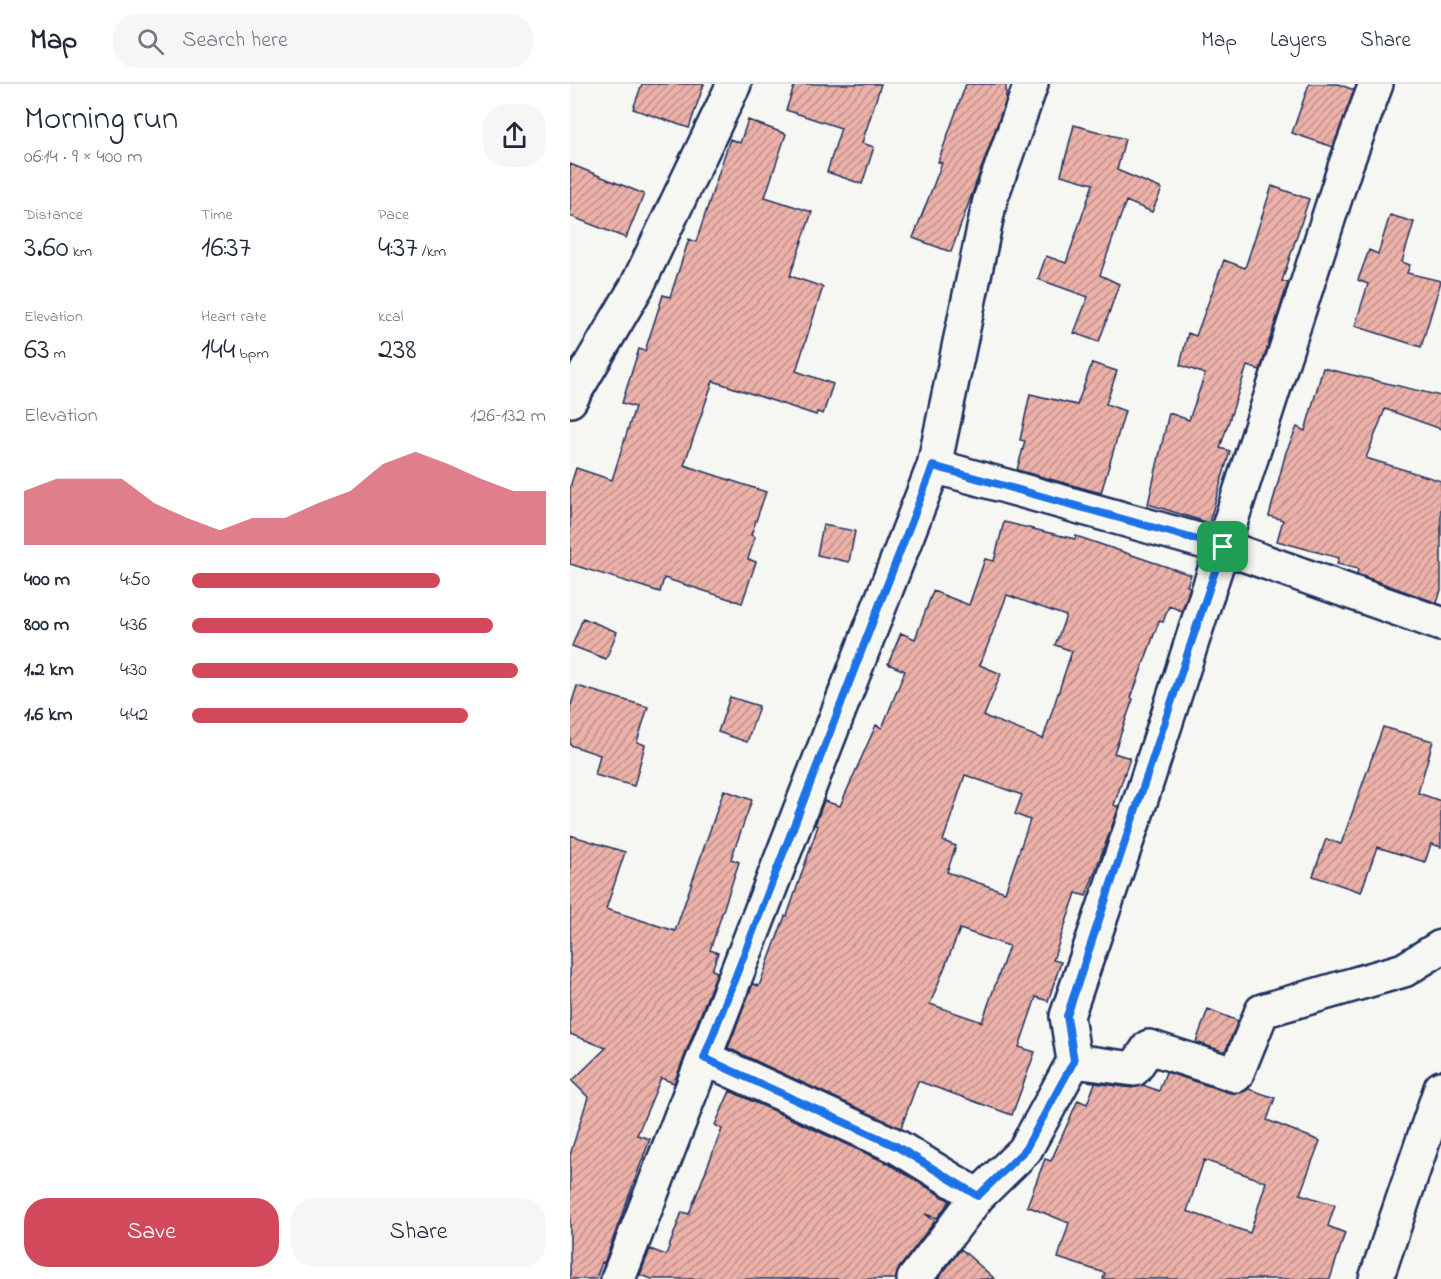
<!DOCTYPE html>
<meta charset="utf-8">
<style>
:root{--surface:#fff;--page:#f6f6f7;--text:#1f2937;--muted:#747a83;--line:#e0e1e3;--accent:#d1495b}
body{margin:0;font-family:"Indie Flower",sans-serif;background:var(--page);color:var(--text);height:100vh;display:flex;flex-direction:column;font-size:22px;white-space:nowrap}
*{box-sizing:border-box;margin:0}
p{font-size:20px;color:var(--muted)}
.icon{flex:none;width:33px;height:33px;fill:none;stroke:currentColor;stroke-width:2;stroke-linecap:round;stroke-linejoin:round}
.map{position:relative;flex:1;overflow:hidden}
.drawer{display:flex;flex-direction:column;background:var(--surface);width:570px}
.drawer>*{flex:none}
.pin{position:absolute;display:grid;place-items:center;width:51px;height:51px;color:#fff;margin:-26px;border-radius:12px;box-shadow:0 3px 9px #0006}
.round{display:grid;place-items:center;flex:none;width:63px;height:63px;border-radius:24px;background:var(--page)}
.overview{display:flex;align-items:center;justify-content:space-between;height:102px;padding:0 24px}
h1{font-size:33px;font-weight:600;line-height:45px}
.figures{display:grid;grid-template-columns:repeat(3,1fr);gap:9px;height:102px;padding:6px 24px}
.figures div{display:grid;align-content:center}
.figures b{font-size:30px;font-weight:600}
.figures small{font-size:16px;font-weight:400}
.figures p{font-size:16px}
.chart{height:168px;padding:12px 24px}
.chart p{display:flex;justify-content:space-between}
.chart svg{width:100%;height:108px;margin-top:6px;fill:var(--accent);opacity:.7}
.cta{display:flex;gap:12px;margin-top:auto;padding:12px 24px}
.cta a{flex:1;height:69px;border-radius:24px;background:var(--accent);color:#fff;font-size:24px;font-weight:600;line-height:69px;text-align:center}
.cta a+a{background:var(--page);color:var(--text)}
ul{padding:0 24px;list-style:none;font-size:20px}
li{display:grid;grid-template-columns:96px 72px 1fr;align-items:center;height:45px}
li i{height:15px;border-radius:8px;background:var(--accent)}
header{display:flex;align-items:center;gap:36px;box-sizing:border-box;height:84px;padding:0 30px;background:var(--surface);border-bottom:2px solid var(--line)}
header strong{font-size:28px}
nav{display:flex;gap:33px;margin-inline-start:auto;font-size:21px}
.search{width:420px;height:54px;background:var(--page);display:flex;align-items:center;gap:15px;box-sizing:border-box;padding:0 21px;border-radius:24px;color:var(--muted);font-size:22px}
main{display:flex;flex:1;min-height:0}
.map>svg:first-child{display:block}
.building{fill:url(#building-hatch);stroke:#1b2f5e;stroke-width:1.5;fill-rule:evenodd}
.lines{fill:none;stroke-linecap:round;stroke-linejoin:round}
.minor-casing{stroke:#1b2f5e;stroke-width:38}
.major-casing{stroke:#1b2f5e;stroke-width:38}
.minor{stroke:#f6f6f2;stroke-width:33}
.major{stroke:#f6f6f2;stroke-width:33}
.route-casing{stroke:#fff;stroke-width:12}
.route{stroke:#1a73e8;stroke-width:8}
</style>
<header>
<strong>Map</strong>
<div class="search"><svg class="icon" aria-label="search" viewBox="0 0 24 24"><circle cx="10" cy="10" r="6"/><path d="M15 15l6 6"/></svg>Search here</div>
<nav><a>Map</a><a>Layers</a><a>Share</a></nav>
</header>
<main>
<section class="drawer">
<div class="overview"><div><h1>Morning run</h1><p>06:14 · 9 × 400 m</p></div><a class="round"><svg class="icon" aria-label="share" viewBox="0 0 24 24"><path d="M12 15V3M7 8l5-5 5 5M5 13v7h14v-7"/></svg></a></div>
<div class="figures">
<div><p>Distance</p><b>3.60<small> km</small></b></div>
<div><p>Time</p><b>16:37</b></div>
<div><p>Pace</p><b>4:37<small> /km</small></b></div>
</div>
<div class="figures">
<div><p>Elevation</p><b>63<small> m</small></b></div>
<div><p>Heart rate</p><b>144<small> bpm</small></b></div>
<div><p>kcal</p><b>238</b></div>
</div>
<div class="chart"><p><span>Elevation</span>126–132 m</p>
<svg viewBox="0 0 160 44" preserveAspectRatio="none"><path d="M0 44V22L10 17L20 17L30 17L40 27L50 33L60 38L70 33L80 33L90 27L100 22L110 11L120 6L130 11L140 17L150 22L160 22V44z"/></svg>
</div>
<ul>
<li><b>400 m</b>4:50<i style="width:70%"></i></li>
<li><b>800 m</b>4:36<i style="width:85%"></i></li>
<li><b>1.2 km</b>4:30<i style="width:92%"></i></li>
<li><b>1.6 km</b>4:42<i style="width:78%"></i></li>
</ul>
<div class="cta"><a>Save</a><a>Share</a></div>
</section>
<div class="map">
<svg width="871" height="1195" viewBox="0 0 871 1195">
<defs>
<pattern id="building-hatch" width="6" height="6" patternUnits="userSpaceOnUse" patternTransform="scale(1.5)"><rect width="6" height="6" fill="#ecb1a8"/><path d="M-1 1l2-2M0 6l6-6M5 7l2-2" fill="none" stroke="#be908c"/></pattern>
</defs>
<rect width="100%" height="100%" fill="#f6f6f2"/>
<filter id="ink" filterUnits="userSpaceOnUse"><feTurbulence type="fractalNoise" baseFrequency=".0167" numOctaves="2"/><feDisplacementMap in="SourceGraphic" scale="12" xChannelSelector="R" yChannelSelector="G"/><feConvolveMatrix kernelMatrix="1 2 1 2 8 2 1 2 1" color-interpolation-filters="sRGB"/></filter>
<g filter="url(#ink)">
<!-- building -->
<path class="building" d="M 72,0 L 134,0 L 119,44 L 63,25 Z
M 225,0 L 311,0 L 292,59 L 304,63 L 292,100 L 257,88 L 271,44 L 216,26 Z
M 396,0 L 436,0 L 436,16 L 381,168 L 343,154 L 372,79 L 368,78 Z
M 739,0 L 768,0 L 784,6 L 763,63 L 722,49 Z
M 178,36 L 216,50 L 195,113 L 242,128 L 220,192 L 253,203 L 226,287 L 263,300 L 253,330 L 247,328 L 246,331 L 143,297 L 114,381 L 196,408 L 181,451 L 185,453 L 178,475 L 186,478 L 172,519 L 94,494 L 90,508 L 0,480 L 0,403 L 6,384 L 42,396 L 65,323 L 52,319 L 69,265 L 75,267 L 93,211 L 100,213 L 119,155 L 126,158 L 160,55 L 170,59 Z
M 504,41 L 555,55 L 547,86 L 592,105 L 582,128 L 556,117 L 530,191 L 549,200 L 529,258 L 504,249 L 518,213 L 468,195 L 476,172 L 496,179 L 523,100 L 491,91 Z
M 0,80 L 74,110 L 56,154 L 0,132 Z
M 702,102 L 739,115 L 712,197 L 718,199 L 690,286 L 677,282 L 650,364 L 660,367 L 639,439 L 578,420 L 599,329 L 619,336 L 635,290 L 610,281 L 618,249 L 626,252 L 654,176 L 675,184 Z
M 820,131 L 844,138 L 832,178 L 840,181 L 837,189 L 871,197 L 851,263 L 785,242 L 798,200 L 788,196 L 799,166 L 808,170 Z
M 522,279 L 547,287 L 536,320 L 555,327 L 531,409 L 447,386 L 455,357 L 450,356 L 460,310 L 507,321 Z
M 753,284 L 871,312 L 871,345 L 815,325 L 796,374 L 871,397 L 871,506 L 867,519 L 787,490 L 788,485 L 767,480 L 769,474 L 707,457 L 713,436 L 699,432 L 716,368 L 727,343 L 735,347 Z
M 434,438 L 505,455 L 506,452 L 621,491 L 617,502 L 620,503 L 612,527 L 599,522 L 593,538 L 589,537 L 561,614 L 563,615 L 544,669 L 560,674 L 544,721 L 549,723 L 516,812 L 506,809 L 483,876 L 491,878 L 478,917 L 466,913 L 449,963 L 465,968 L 442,1031 L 348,997 L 331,1044 L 158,964 L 183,900 L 189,902 L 215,832 L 217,832 L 248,742 L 245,741 L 254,717 L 270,722 L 306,641 L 312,644 L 335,587 L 318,580 L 331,549 L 345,555 L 363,507 L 399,521 L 415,475 L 424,477 ZM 437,511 L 496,532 L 485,561 L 502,567 L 473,655 L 414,632 L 431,590 L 410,581 ZM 395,691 L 452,711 L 445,730 L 460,736 L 435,808 L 377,788 L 386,762 L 373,757 ZM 390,845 L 439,862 L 412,938 L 360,920 Z
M 253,441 L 285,447 L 279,478 L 247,471 Z
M 13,534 L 47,548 L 36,575 L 2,562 Z
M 7,602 L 78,623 L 67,658 L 75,661 L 64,702 L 25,691 L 30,671 L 0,661 L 0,624 Z
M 160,613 L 189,622 L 177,658 L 148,648 Z
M 813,643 L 863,657 L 848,709 L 871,717 L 871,763 L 861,760 L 855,778 L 807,763 L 791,808 L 743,792 L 756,755 L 771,760 Z
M 154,706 L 182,716 L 161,775 L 169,778 L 140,866 L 148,869 L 142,886 L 147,888 L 104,999 L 91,994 L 67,1051 L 80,1055 L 34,1179 L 32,1178 L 26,1195 L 0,1195 L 0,1071 L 18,1013 L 2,997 L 36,964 L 0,950 L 0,751 L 55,768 L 36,825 L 105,847 Z
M 638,925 L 668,937 L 655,968 L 626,958 Z
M 596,988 L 660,1009 L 670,1009 L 679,1005 L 705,1014 L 697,1036 L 750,1057 L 730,1110 L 765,1121 L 758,1142 L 775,1149 L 760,1195 L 533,1195 L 535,1189 L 488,1174 L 499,1139 L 457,1122 L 475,1075 L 481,1077 L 508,1016 L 517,1020 L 525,999 L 562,1004 L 573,1001 L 589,1007 ZM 634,1076 L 696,1098 L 680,1149 L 617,1127 Z
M 160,1007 L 317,1079 L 380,1117 L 367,1134 L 355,1130 L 365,1137 L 329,1184 L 326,1195 L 82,1195 L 70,1191 L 80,1165 L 96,1171 L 112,1128 L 119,1130 L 152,1045 L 145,1041 Z
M 391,1165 L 425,1195 L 368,1195 Z"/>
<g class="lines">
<defs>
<path id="minor" d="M 0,316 L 67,202 L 164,0
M 364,382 L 653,463 L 871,540
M 134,974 L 326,1062 L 408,1112 L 455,1066 L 504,977 L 497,932 L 572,712 L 775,83 L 806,0
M 504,977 L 564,985 L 579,963 L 666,991 L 692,927 L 834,886 L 871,863
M 48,1195 L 364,382 L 420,116 L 461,0
M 344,1195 L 408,1112"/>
<path id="major" d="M 806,1195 L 871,1004"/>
</defs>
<!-- minor casing -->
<use href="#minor" class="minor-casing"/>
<!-- major casing -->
<use href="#major" class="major-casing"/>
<!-- minor -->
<use href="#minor" class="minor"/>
<!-- major -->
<use href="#major" class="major"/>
</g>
</g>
<g class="lines" filter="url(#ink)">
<defs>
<path id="route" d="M 363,382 L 653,463 L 497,932 L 504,977 L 455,1066 L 408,1112 L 326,1062 L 134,974 Z"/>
</defs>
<!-- route casing -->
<use href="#route" class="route-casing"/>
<!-- route -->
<use href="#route" class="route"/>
</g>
</svg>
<div class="pin" style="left:653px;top:463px;background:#1e9e55"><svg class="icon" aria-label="arrive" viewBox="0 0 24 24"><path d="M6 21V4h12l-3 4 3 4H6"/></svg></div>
</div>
</main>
